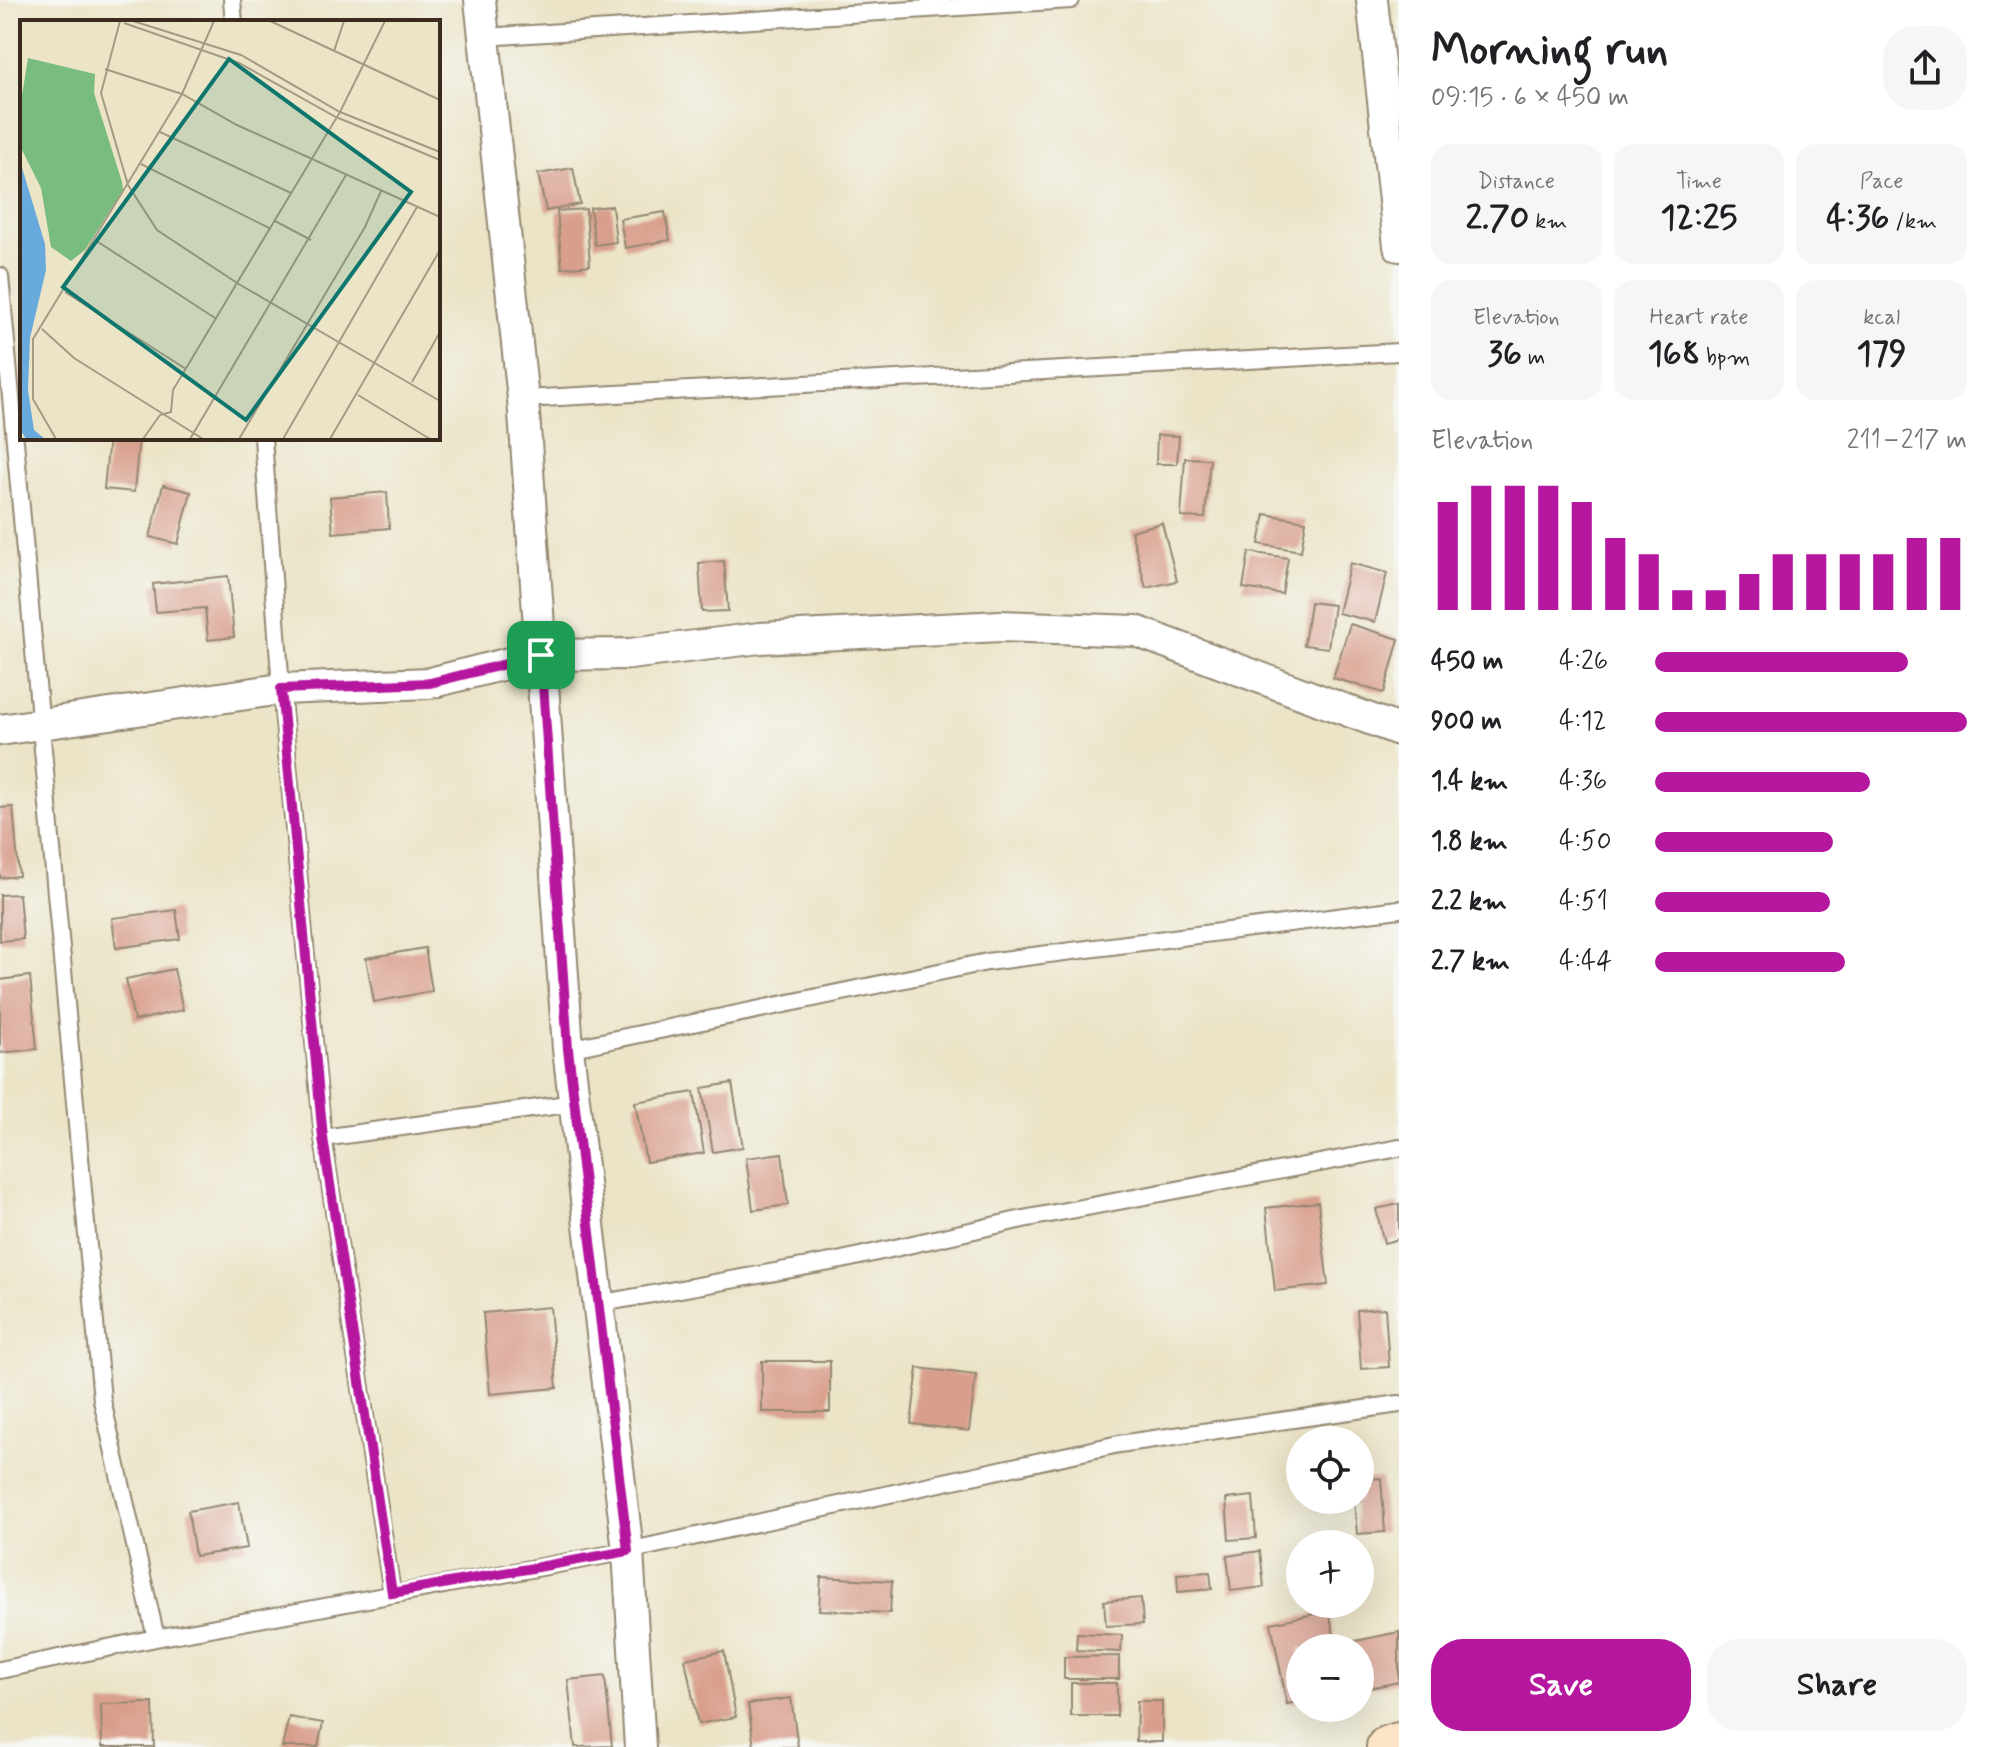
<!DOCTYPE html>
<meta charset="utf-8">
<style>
:root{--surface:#fff;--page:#f6f6f6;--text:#202124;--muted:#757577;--accent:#b5179e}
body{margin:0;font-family:Mynerve,sans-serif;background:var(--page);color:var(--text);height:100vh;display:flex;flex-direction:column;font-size:30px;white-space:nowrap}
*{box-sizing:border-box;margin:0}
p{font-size:26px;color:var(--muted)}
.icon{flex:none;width:44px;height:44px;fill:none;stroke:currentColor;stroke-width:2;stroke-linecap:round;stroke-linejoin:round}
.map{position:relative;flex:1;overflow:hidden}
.panel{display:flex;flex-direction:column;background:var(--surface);width:600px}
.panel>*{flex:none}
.fabs{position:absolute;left:1286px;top:1426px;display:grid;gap:16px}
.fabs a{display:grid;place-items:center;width:88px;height:88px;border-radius:50%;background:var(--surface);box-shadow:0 8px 32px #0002;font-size:40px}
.pin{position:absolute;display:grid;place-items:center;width:68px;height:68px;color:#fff;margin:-34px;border-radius:16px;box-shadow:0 4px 12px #0006}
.round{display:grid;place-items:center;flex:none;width:84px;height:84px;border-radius:32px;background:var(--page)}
.overview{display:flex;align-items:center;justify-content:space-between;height:136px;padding:0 32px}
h1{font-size:44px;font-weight:700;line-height:60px}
.figures{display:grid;grid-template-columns:repeat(3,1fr);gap:12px;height:136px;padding:8px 32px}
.figures div{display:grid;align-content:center;border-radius:20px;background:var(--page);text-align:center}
.figures b{font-size:34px;font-weight:700}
.figures small{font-size:22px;font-weight:400}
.figures p{font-size:22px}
.chart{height:224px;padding:16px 32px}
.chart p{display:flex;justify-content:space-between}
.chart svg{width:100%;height:144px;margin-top:8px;stroke:var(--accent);stroke-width:6}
.button{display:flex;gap:16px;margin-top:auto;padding:16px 32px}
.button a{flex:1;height:92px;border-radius:32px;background:var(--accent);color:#fff;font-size:32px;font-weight:700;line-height:92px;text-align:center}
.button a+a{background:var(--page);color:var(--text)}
ul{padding:0 32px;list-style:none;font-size:26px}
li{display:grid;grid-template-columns:128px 96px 1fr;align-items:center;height:60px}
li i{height:20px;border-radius:10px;background:var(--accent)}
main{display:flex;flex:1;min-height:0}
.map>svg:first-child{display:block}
.building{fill:#d99f8d}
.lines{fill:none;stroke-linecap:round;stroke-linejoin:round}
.service-casing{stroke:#938772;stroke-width:20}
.minor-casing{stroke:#938772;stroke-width:34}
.secondary-casing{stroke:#938772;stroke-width:46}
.service{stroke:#fff;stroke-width:16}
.minor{stroke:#fff;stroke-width:30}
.secondary{stroke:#fee4c6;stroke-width:42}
.route-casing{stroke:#fff;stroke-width:16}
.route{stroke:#b5179e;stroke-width:10}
.inset-road{fill:none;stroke:#a59a83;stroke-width:2}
.view{fill:#0f766e;fill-opacity:0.15;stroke:#0f766e;stroke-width:4}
.inset-edge{fill:none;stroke:#3b2a1e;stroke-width:4}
</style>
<main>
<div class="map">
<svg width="1399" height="1747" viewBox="0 0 1399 1747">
<rect width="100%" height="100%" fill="#f6f6f2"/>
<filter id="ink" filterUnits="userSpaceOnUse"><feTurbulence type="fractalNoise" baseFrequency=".0125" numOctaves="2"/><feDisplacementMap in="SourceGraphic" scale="16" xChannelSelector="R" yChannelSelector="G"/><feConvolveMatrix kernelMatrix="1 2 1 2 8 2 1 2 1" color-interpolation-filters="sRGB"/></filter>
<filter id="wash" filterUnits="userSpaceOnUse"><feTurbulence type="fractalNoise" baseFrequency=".006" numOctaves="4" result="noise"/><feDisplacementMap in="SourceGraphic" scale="32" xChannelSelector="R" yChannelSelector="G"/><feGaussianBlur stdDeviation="1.8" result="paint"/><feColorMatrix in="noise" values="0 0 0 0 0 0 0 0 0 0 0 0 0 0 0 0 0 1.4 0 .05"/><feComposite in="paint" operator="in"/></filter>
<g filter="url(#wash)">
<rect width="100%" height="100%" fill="#ebe4c7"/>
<g id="blocks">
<!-- building -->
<path class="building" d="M 573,168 L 580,204 L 546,211 L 538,174 Z
M 612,206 L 616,242 L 595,245 L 590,208 Z
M 586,209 L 590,265 L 562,268 L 557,211 Z
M 665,212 L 670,240 L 625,248 L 620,219 Z
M 1157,435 L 1179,436 L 1177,464 L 1156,464 Z
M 109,438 L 139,438 L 134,492 L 104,489 Z
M 1185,458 L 1210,459 L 1205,518 L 1181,517 Z
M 163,485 L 191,492 L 178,544 L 150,537 Z
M 387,492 L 389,528 L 333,533 L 330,497 Z
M 1265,514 L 1306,521 L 1301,551 L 1259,544 Z
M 1162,523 L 1177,581 L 1146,588 L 1131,531 Z
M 1249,552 L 1288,558 L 1282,594 L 1243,588 Z
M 724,561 L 728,611 L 702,612 L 699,563 Z
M 1350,563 L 1387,573 L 1375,622 L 1338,613 Z
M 228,576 L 234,637 L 208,640 L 205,608 L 156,612 L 153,584 Z
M 1310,602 L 1334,605 L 1328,648 L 1304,645 Z
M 1350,624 L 1399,639 L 1384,693 L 1333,678 Z
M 13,807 L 19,876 L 0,878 L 0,808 Z
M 19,894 L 23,939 L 0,941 L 0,895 Z
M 176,910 L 180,939 L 116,948 L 112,918 Z
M 425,948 L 432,991 L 374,1002 L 366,958 Z
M 174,969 L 183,1010 L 134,1021 L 126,979 Z
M 30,976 L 37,1049 L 0,1053 L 0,980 Z
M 732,1083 L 743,1147 L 713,1152 L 702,1088 Z
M 694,1092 L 704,1153 L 646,1162 L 635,1102 Z
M 782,1153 L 788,1205 L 753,1210 L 746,1158 Z
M 1318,1202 L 1328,1285 L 1275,1291 L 1266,1208 Z
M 1399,1204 L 1399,1239 L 1384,1243 L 1376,1209 Z
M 550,1307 L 557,1388 L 490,1394 L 483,1313 Z
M 1385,1308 L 1389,1367 L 1361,1369 L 1357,1310 Z
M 762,1361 L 830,1361 L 830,1412 L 762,1412 Z
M 918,1368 L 976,1375 L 969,1431 L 911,1424 Z
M 1381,1478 L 1385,1532 L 1357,1534 L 1354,1500 L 1360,1500 L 1360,1480 Z
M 1253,1496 L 1256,1538 L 1229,1540 L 1226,1499 Z
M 239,1502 L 247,1548 L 195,1556 L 188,1511 Z
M 1260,1551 L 1264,1587 L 1231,1591 L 1227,1556 Z
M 1210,1572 L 1212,1589 L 1178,1592 L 1177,1574 Z
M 821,1577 L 892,1581 L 890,1613 L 819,1610 Z
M 1141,1598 L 1143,1624 L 1106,1626 L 1104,1601 Z
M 1329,1611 L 1336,1645 L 1399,1632 L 1399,1682 L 1360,1690 L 1360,1648 L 1300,1648 L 1300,1702 L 1287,1704 L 1271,1623 Z
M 1077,1633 L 1122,1635 L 1121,1652 L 1076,1650 Z
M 724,1651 L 736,1717 L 698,1724 L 685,1659 Z
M 1119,1656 L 1119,1679 L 1064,1679 L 1064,1657 Z
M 605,1676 L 612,1746 L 575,1747 L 568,1680 Z
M 1071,1683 L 1117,1683 L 1117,1716 L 1071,1716 Z
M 791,1698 L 798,1747 L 754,1747 L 748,1704 Z
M 1137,1701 L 1162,1701 L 1162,1742 L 1136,1742 Z
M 153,1703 L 154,1747 L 102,1747 L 101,1704 Z
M 289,1717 L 323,1723 L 318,1747 L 282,1747 Z"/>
</g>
</g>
<g filter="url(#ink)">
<use href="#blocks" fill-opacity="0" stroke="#938772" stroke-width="2"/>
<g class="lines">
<defs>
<path id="service" d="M 232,0 L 234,22
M 483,37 L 1071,0
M 0,276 L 102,1400 L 156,1638
M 523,399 L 1399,352
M 263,438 L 281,689 L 323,1138 L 392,1593
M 568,1049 L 987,962 L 1399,909
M 323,1138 L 574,1103
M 597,1304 L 842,1260 L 1023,1219 L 1399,1148
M 0,1670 L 156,1638 L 628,1551 L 1119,1444 L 1399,1404"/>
<path id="minor" d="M 480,0 L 523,399 L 541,655 L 630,654 L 760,638 L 1001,626 L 1136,631 L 1399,730
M 1372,0 L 1399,246
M 0,730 L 281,689 L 430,683 L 541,655 L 568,1049 L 628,1551 L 640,1747"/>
<path id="secondary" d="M 1388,1747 L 1399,1744"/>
</defs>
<!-- service casing -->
<use href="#service" class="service-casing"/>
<!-- minor casing -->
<use href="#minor" class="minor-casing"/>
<!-- secondary casing -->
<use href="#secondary" class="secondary-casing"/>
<!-- service -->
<use href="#service" class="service"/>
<!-- minor -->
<use href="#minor" class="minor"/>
<!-- secondary -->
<use href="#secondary" class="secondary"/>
</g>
</g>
<g class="lines" filter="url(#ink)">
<defs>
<path id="route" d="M 541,655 L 568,1049 L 628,1551 L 392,1593 L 323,1138 L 281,689 L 430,683 Z"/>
</defs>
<!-- route casing -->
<use href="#route" class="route-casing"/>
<!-- route -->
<use href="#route" class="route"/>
</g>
<!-- overview -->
<g transform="translate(20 20)">
<rect width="420" height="420" fill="#ebe4c7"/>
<path d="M 8,38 L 75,54 L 74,73 L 102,162 L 103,170 L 65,230 L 51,241 L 31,227 L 21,168 L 2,130 L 0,88 Z" fill="#79bc7f"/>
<path d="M 0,141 L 25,224 L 26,250 L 10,318 L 8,370 L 14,410 L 25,419 L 6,419 L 0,409 Z" fill="#69aadd"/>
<path class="inset-road" d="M 100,1 L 81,73 L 108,165 L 137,210 L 217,263 L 153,370 L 151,392 L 140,395 L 123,419M 113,1 L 221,35 L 320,92 L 420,132M 250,1 L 420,80M 365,1 L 320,92 L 217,263 L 420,381M 104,3 L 219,43 L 316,97 L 420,140M 314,31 L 324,1M 85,49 L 162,74 L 217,105 L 420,197M 140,112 L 271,173M 121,144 L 251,209M 255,201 L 291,220M 75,220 L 195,298M 45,272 L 166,349M 22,309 L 54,338 L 183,419M 392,362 L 420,312M 338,375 L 410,419M 36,419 L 13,379 L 13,319 L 162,74 L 194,1M 170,419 L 326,155M 219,419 L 345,207 L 361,171M 263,419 L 397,187M 310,419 L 420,230"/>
<path class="view" d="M 209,39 L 391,172 L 226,400 L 43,267 Z"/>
<rect width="420" height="420" class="inset-edge"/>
</g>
</svg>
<div class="fabs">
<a><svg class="icon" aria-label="locate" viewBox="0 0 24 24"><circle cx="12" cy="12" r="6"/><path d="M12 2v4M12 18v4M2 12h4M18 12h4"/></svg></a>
<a>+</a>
<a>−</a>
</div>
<div class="pin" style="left:541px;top:655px;background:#1e9e55"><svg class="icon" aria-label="arrive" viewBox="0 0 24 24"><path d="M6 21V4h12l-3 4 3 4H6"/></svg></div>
</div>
<section class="panel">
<div class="overview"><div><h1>Morning run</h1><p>09:15 · 6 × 450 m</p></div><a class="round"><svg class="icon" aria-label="share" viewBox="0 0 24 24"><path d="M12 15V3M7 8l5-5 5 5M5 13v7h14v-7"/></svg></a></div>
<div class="figures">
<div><p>Distance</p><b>2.70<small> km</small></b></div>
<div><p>Time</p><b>12:25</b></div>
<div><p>Pace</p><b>4:36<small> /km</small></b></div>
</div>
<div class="figures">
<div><p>Elevation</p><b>36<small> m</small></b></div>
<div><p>Heart rate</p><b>168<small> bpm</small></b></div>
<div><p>kcal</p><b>179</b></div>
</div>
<div class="chart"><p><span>Elevation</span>211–217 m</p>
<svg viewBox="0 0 160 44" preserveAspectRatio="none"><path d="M5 44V11M15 44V6M25 44V6M35 44V6M45 44V11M55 44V22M65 44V27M75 44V38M85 44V38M95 44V33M105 44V27M115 44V27M125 44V27M135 44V27M145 44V22M155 44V22"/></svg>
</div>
<ul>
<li><b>450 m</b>4:26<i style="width:81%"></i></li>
<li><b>900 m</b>4:12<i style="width:100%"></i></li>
<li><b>1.4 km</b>4:36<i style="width:69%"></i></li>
<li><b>1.8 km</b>4:50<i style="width:57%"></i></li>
<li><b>2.2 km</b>4:51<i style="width:56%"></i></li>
<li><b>2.7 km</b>4:44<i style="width:61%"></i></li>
</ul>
<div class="button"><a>Save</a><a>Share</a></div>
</section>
</main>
